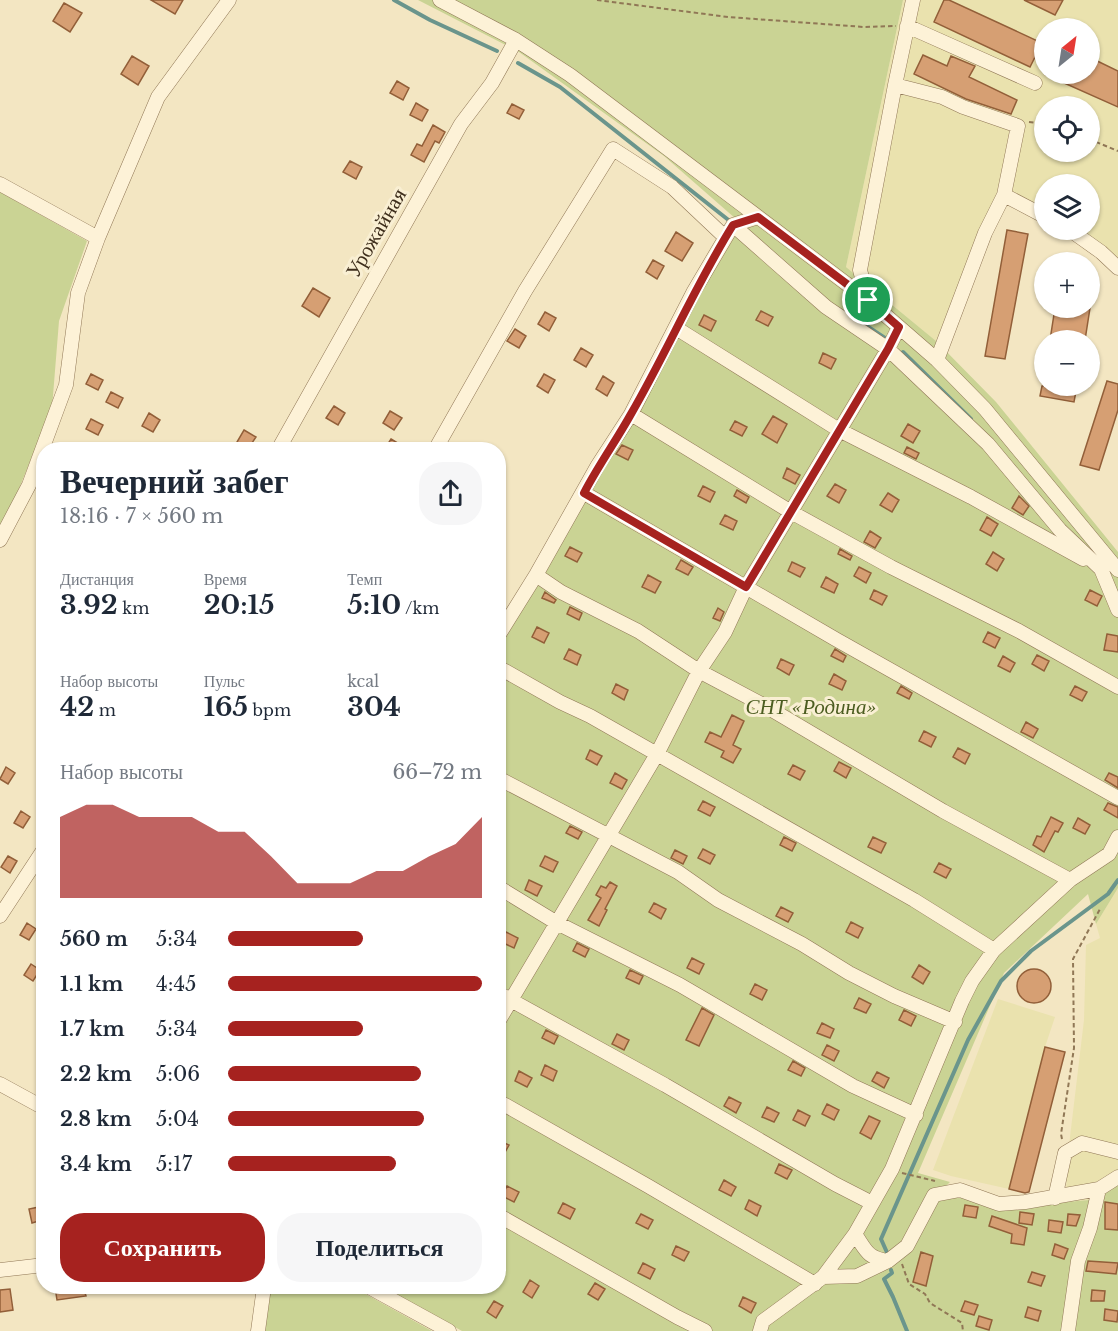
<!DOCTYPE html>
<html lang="ru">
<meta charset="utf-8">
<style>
:root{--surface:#fff;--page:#f6f6f7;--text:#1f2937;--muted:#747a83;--accent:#a6221f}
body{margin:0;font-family:"Libre Baskerville",serif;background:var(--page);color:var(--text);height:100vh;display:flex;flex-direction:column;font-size:22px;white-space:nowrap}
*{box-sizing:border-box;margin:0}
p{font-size:20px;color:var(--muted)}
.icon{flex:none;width:33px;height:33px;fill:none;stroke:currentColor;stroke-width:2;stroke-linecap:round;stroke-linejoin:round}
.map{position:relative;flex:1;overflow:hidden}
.panel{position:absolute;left:36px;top:442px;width:470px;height:852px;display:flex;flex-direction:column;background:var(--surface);border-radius:24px;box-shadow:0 2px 4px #0004}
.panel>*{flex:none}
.needle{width:39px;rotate:30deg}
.tools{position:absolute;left:1034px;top:18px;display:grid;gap:12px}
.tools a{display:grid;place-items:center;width:66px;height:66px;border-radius:50%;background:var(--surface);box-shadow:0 2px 4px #0004;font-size:30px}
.pin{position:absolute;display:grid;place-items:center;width:51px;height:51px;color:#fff;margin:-26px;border:3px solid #fff;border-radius:50%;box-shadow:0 2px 6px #0007}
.round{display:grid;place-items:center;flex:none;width:63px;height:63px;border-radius:24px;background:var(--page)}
.summary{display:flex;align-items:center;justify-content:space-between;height:102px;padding:0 24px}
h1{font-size:33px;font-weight:700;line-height:45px}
.figures{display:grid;grid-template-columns:repeat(3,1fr);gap:9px;height:102px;padding:6px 24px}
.figures div{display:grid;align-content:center}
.figures b{font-size:26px;font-weight:700}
.figures small{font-size:16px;font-weight:400}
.figures p{font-size:16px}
.chart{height:168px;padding:12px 24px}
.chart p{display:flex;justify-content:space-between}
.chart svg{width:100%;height:108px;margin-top:6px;fill:var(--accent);opacity:.7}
.action{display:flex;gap:12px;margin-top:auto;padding:12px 24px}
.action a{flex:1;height:69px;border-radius:24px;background:var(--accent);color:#fff;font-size:24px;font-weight:700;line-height:69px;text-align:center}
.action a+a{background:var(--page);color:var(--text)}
ul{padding:0 24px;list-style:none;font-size:20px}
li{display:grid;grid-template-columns:96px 72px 1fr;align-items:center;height:45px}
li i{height:15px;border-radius:8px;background:var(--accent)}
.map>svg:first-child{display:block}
.farmland{fill:#eae2ae;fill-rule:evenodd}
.green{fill:#cad394}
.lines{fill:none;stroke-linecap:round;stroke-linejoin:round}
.stream{stroke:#6a958c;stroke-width:4}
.building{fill:#d69f73;stroke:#925f39;stroke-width:1.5}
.minor-casing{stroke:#907756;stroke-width:15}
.path{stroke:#907756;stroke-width:2;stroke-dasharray:4.5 3;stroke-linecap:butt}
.minor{stroke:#fdf2d7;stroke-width:14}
.route-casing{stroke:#fff;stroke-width:12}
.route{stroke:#a6221f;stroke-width:8}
.labels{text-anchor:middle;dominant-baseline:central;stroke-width:6;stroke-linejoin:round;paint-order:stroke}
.street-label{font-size:21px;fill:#3e2e1c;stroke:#f9efd3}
.park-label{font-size:21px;font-style:italic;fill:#4c5d21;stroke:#f9efd3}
</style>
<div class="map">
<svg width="1118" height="1331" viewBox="0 0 1118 1331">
<rect width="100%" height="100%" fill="#f3e6c2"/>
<!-- farmland -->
<path class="farmland" d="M 903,0 L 1118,0 L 1118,276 L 1107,265 L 1069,235 L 1059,230 L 1089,230 L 1089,184 L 1044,184 L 1044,221 L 1016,206 L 996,201 L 936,341 L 846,267 ZM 1044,28 L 1089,28 L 1089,74 L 1044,74 ZM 1044,106 L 1089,106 L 1089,152 L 1044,152 Z
M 1118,888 L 1118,1183 L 1089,1200 L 1065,1202 L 1070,1137 L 1084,1020 L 1086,945 L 1100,938 L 1096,924 Z
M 998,999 L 1055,1017 L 1045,1047 L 1009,1189 L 951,1176 L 933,1170 Z"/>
<!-- green -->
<path class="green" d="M 418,0 L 903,0 L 846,267 L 936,341 L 996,402 L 1118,552 L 1118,888 L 1096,924 L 1088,894 L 1004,973 L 918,1173 L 950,1182 L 944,1188 L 1000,1208 L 1089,1200 L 1118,1183 L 1118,1331 L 462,1331 L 384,1287 L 498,1287 L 498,635 L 736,219 L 664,156 L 519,52 Z
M 0,192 L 87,241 L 59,321 L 52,408 L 11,508 L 0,526 Z
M 270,1287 L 353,1287 L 432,1331 L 264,1331 Z"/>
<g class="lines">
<!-- stream -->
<path class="stream" d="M 394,0 L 430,20 L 497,51
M 518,63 L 560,87 L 731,222
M 850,315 L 888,340
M 903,352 L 971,419
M 889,1257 L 881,1239 L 968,1040 L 1001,981 L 1031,951 L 1108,894 L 1118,880
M 891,1270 L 892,1273 L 884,1279 L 893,1297 L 907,1331"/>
</g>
<!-- building -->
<path class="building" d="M 151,0 L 183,0 L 175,14 Z
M 944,0 L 949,0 L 1042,43 L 1030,67 L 934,22 Z
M 1024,0 L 1063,0 L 1055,15 Z
M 64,3 L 82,13 L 70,32 L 53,21 Z
M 923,55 L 947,66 L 951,56 L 975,66 L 969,77 L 1017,100 L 1011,114 L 966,99 L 914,74 Z
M 132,56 L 149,66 L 138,85 L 121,74 Z
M 1089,57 L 1118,71 L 1118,107 L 1044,74 L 1089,74 Z
M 397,81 L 409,88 L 403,100 L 390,93 Z
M 416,103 L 428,110 L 422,121 L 410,115 Z
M 512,104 L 524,110 L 519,119 L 507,113 Z
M 433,125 L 445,132 L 439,143 L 435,141 L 424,162 L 411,155 L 417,144 L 422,146 Z
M 350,161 L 362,167 L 356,179 L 343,172 Z
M 1007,230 L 1028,234 L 1005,359 L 985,356 Z
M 676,232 L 693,243 L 682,261 L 665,251 Z
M 653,260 L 664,266 L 657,279 L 646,272 Z
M 313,288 L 330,298 L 319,317 L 302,306 Z
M 1055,308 L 1090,308 L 1085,340 L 1050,340 Z
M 761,311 L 773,317 L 768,326 L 756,320 Z
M 545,312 L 556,318 L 549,331 L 538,324 Z
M 704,315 L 716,321 L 711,331 L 699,325 Z
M 515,329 L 526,336 L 519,348 L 507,341 Z
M 581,348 L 593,355 L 586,367 L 574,360 Z
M 823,353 L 836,359 L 831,369 L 819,363 Z
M 91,374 L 103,380 L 98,390 L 86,384 Z
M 544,374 L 555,380 L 548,393 L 537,386 Z
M 603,376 L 614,383 L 607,396 L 596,389 Z
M 1107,381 L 1118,384 L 1118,410 L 1099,470 L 1080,465 Z
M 1042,386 L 1077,386 L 1074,402 L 1040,396 Z
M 111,392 L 123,398 L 118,408 L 106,402 Z
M 334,406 L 345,413 L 338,425 L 326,418 Z
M 390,411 L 402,418 L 394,430 L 383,423 Z
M 149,413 L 160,420 L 153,432 L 142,426 Z
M 773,416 L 787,424 L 777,443 L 762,434 Z
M 91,419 L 103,425 L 98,435 L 86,429 Z
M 735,421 L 747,427 L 742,436 L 730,430 Z
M 908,424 L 920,431 L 913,443 L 901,436 Z
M 244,430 L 256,437 L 248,449 L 237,442 Z
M 391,439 L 409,450 L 384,450 Z
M 622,445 L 633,450 L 628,460 L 616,454 Z
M 907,447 L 919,453 L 916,459 L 904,453 Z
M 787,468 L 800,475 L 795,484 L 783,478 Z
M 835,484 L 846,490 L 839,503 L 827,496 Z
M 703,486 L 715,492 L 710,502 L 698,496 Z
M 737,490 L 749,497 L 746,503 L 734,496 Z
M 888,493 L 899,500 L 892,512 L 880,505 Z
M 1019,496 L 1029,506 L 1023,515 L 1012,508 Z
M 725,515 L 737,521 L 733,530 L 720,524 Z
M 987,517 L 998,524 L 991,536 L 980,530 Z
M 870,531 L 881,538 L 875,548 L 864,542 Z
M 570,547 L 582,553 L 577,562 L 565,556 Z
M 840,549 L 852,556 L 850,560 L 838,554 Z
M 993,552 L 1004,559 L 997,571 L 986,564 Z
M 681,560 L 693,567 L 688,575 L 676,569 Z
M 792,562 L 805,568 L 800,577 L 788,571 Z
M 859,567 L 871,573 L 866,583 L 854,576 Z
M 648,575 L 661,582 L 655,593 L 642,587 Z
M 826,577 L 838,584 L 834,593 L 821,587 Z
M 874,590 L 887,596 L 882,605 L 870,599 Z
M 1090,590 L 1102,596 L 1097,606 L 1085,600 Z
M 545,592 L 556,600 L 554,603 L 542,598 Z
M 570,607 L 582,613 L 579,620 L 567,614 Z
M 718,608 L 724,612 L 720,621 L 713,618 Z
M 537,627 L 549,633 L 544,643 L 532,637 Z
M 988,632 L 1000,638 L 995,648 L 983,642 Z
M 1107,634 L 1118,636 L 1118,652 L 1104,650 Z
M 569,649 L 581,655 L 577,665 L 564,659 Z
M 835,649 L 846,656 L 843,662 L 831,656 Z
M 1037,655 L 1049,661 L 1044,671 L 1032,664 Z
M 1003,656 L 1015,663 L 1010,672 L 998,666 Z
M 781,659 L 794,665 L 789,675 L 777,668 Z
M 834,674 L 846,681 L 842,690 L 829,684 Z
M 616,684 L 628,690 L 624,700 L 612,693 Z
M 901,686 L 912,693 L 909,699 L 897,693 Z
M 1075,686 L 1087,692 L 1082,701 L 1070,695 Z
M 732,715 L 744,721 L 733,745 L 741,749 L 733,763 L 721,757 L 724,751 L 705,742 L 710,732 L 721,737 Z
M 1026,722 L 1038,729 L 1033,738 L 1021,732 Z
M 924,731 L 936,737 L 931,747 L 919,741 Z
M 958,748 L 970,754 L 965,764 L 953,757 Z
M 590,750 L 602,756 L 597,765 L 586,759 Z
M 839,762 L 851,768 L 846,778 L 834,771 Z
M 793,765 L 805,771 L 800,780 L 788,774 Z
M 6,767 L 15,773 L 8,784 L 0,779 Z
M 615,773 L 627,780 L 622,789 L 610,783 Z
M 1109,773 L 1118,777 L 1118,788 L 1105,780 Z
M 703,801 L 715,807 L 710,816 L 698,810 Z
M 1108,803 L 1118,807 L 1118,818 L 1104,810 Z
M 21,811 L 30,817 L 23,828 L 14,823 Z
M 1051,817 L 1063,823 L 1058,832 L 1055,831 L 1044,852 L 1033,845 L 1037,836 L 1041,837 Z
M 1078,818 L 1090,825 L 1085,834 L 1073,828 Z
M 570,826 L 582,832 L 578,839 L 566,833 Z
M 784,837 L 796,843 L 792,851 L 780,845 Z
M 873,837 L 886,843 L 881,853 L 868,847 Z
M 703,849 L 715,855 L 710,864 L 698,858 Z
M 675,850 L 687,856 L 683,864 L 671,858 Z
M 8,856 L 17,861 L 10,873 L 1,867 Z
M 545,856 L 558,862 L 553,872 L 540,866 Z
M 939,863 L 951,869 L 946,878 L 934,872 Z
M 529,880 L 542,886 L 537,896 L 525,890 Z
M 610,882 L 617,886 L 605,909 L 607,910 L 599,926 L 588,920 L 601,898 L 596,895 L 601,886 L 606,888 Z
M 654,903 L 666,909 L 661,919 L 649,912 Z
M 781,907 L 793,913 L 788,922 L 776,916 Z
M 851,922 L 863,928 L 858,938 L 846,932 Z
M 27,923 L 36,929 L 29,940 L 20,935 Z
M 506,932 L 518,938 L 514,948 L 501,942 Z
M 577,943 L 589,949 L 585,957 L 573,951 Z
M 692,958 L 704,964 L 699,974 L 687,968 Z
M 31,964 L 40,970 L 33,981 L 24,975 Z
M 919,965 L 930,972 L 923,984 L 912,977 Z
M1017 986a17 17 0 1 1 34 0a17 17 0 1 1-34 0Z
M 630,970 L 643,976 L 639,984 L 626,978 Z
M 755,984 L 767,990 L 762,1000 L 750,994 Z
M 859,998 L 871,1004 L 866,1013 L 854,1008 Z
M 702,1008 L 714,1015 L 699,1046 L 686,1040 Z
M 904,1010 L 916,1016 L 911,1026 L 899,1020 Z
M 822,1023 L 834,1029 L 830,1038 L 817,1033 Z
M 546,1030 L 558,1036 L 554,1044 L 542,1038 Z
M 617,1034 L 629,1040 L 624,1050 L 612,1044 Z
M 827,1045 L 839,1051 L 834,1061 L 822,1055 Z
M 1045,1047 L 1065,1052 L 1029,1192 L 1025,1193 L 1009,1189 Z
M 793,1061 L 805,1068 L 801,1076 L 788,1070 Z
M 545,1065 L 557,1071 L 553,1081 L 541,1075 Z
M 519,1071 L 532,1078 L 527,1087 L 515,1081 Z
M 877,1072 L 889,1078 L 884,1088 L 872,1081 Z
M 729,1097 L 741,1103 L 736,1113 L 724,1106 Z
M 827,1104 L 839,1110 L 834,1120 L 822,1114 Z
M 767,1107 L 779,1113 L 774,1122 L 762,1117 Z
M 798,1110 L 810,1116 L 805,1126 L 793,1120 Z
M 869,1116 L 880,1121 L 871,1139 L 860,1133 Z
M 498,1140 L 509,1145 L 498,1165 Z
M 779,1164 L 792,1170 L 787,1179 L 775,1173 Z
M 724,1180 L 736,1187 L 731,1196 L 719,1190 Z
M 507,1186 L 519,1192 L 514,1202 L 502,1196 Z
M 749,1200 L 761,1206 L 757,1216 L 745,1209 Z
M 1105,1202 L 1118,1204 L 1118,1230 L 1105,1229 Z
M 563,1203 L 575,1209 L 570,1219 L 558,1213 Z
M 965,1205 L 978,1207 L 976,1218 L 963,1216 Z
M 39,1207 L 42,1220 L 32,1223 L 29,1209 Z
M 1020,1212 L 1034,1214 L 1032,1225 L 1019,1223 Z
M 641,1214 L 653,1220 L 648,1229 L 636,1223 Z
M 1068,1214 L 1080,1215 L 1076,1226 L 1067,1225 Z
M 992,1216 L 1027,1228 L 1024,1245 L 1011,1243 L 1012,1234 L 989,1226 Z
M 1049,1220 L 1063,1222 L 1061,1233 L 1048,1231 Z
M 1055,1244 L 1068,1249 L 1064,1259 L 1052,1255 Z
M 676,1246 L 689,1252 L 684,1261 L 672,1255 Z
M 921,1252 L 933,1256 L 926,1286 L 913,1282 Z
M 1088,1261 L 1118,1263 L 1116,1274 L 1086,1271 Z
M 643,1263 L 655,1269 L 650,1279 L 638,1273 Z
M 1032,1272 L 1045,1276 L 1041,1286 L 1028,1282 Z
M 530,1280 L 539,1286 L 532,1298 L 523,1292 Z
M 595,1283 L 605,1289 L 598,1300 L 588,1294 Z
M 55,1287 L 83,1287 L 86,1296 L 57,1300 Z
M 10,1289 L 13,1310 L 0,1312 L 0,1290 Z
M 1092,1290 L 1105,1291 L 1104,1301 L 1091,1301 Z
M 743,1297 L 756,1303 L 751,1313 L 739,1306 Z
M 494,1301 L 503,1306 L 496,1318 L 487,1312 Z
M 965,1301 L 978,1305 L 974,1315 L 961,1311 Z
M 1028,1307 L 1041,1311 L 1038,1321 L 1025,1317 Z
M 1105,1309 L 1118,1311 L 1117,1322 L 1104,1320 Z
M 979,1316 L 992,1320 L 989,1330 L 976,1326 Z"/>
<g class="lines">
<defs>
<path id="minor" d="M 440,0 L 516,40 L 570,75 L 868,300
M 913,0 L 895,85 L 860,270 L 868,300 L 937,360 L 985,409 L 1118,570
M 907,26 L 1035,83
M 895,85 L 942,97 L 963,107 L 1018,126 L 1004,195 L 985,233 L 937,360
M 0,184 L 98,238
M 1004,195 L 1044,216
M 733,225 L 826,307 L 888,349 L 988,444 L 1060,530 L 1101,569 L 1118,610
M 1070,230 L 1101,252 L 1118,268
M 676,328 L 839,430 L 971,497 L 1083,559
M 631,414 L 791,512 L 891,567 L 1019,631 L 1118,687
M 278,450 L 461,124 L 492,83 L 516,40
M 435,450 L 525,291 L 613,149 L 672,187 L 725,237
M 584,493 L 837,640 L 1118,798
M 0,540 L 29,485 L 66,385 L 78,293 L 98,238 L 158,97 L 229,0
M 536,575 L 561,592 L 638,631 L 699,671 L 767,707 L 943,811 L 1070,880
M 498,636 L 536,575 L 598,465 L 631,414 L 694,291 L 733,225 L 758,217
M 498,667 L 560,702 L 590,716 L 914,900 L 994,950
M 498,778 L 678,872 L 718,900 L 802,944 L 849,973 L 894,996 L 955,1022
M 498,887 L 557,923 L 680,985 L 853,1086 L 916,1115
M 0,916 L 44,849
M 498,993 L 665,1085 L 835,1184 L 872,1203
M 498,1022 L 657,754 L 699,671 L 725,632 L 746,587 L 888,349 L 899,327
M 0,1084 L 44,1108
M 498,1101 L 648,1186 L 815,1284
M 1055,1198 L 1065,1153 L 1082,1143 L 1118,1152
M 498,1215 L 677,1317 L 705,1331
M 855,1234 C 866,1250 867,1258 888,1261
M 0,1270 L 44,1265
M 823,1277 L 857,1276 L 888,1261 L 907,1246 L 934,1195 L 960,1190 L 999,1204 L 1025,1202 L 1099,1189 L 1118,1177
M 369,1287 L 449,1331
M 258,1331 L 264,1287
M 760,1331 L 763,1321 L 823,1277 L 855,1234 L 892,1169 L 962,1001 L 972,981 L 994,950 L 1070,880 L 1109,854 L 1118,837
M 1068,1331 L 1078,1261 L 1090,1228 L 1099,1189"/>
</defs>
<!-- minor casing -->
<use href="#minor" class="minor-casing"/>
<!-- path -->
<path class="path" d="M 597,0 L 728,17 L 864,27 L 896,26
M 1029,122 L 1044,124
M 1089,139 L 1118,151
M 1062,1139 L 1061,1134 L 1074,1048 L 1073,959 L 1100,909
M 902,1173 L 935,1181
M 902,1264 L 909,1284 L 925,1294 L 930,1303 L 962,1323 L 963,1331"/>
<!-- minor -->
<use href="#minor" class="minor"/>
</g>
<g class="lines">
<defs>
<path id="route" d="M 758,217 L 868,300 L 899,327 L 888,349 L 746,587 L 584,493 C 598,466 616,441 631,414 C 667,352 695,286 733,225 Z"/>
</defs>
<!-- route casing -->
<use href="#route" class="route-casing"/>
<!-- route -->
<use href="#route" class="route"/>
</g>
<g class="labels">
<!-- street labels -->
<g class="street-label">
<text transform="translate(376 233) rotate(-60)">Урожайная</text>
</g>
<!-- park labels -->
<g class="park-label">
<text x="811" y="707">СНТ «Родина»</text>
</g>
</g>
</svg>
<div class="tools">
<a><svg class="needle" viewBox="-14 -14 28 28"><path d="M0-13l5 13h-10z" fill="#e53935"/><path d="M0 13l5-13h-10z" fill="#747a83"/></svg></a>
<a><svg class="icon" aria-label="locate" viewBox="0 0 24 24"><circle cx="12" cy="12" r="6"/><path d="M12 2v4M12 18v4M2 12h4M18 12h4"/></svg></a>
<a><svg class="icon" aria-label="layers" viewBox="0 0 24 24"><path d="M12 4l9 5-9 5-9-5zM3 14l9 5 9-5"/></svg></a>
<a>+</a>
<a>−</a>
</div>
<div class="pin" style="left:868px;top:300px;background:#1e9e55"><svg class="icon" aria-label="arrive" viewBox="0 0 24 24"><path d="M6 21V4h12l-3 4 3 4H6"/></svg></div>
<section class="panel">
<div class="summary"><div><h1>Вечерний забег</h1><p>18:16 · 7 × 560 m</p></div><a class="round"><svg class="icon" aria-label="share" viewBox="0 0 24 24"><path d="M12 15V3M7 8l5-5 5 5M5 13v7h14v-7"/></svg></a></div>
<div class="figures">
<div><p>Дистанция</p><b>3.92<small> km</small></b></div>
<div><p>Время</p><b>20:15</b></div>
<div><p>Темп</p><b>5:10<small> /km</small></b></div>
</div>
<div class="figures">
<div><p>Набор высоты</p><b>42<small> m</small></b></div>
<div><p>Пульс</p><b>165<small> bpm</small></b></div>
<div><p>kcal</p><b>304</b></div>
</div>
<div class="chart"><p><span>Набор высоты</span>66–72 m</p>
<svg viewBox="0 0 160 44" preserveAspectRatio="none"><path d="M0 44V11L10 6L20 6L30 11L40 11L50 11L60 17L70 17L80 27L90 38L100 38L110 38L120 33L130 33L140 27L150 22L160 11V44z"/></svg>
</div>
<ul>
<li><b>560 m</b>5:34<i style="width:53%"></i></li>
<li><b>1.1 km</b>4:45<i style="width:100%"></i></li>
<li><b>1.7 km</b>5:34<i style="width:53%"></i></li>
<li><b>2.2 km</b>5:06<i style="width:76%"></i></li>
<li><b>2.8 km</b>5:04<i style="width:77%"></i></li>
<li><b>3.4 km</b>5:17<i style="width:66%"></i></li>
</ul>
<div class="action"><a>Сохранить</a><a>Поделиться</a></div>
</section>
</div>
